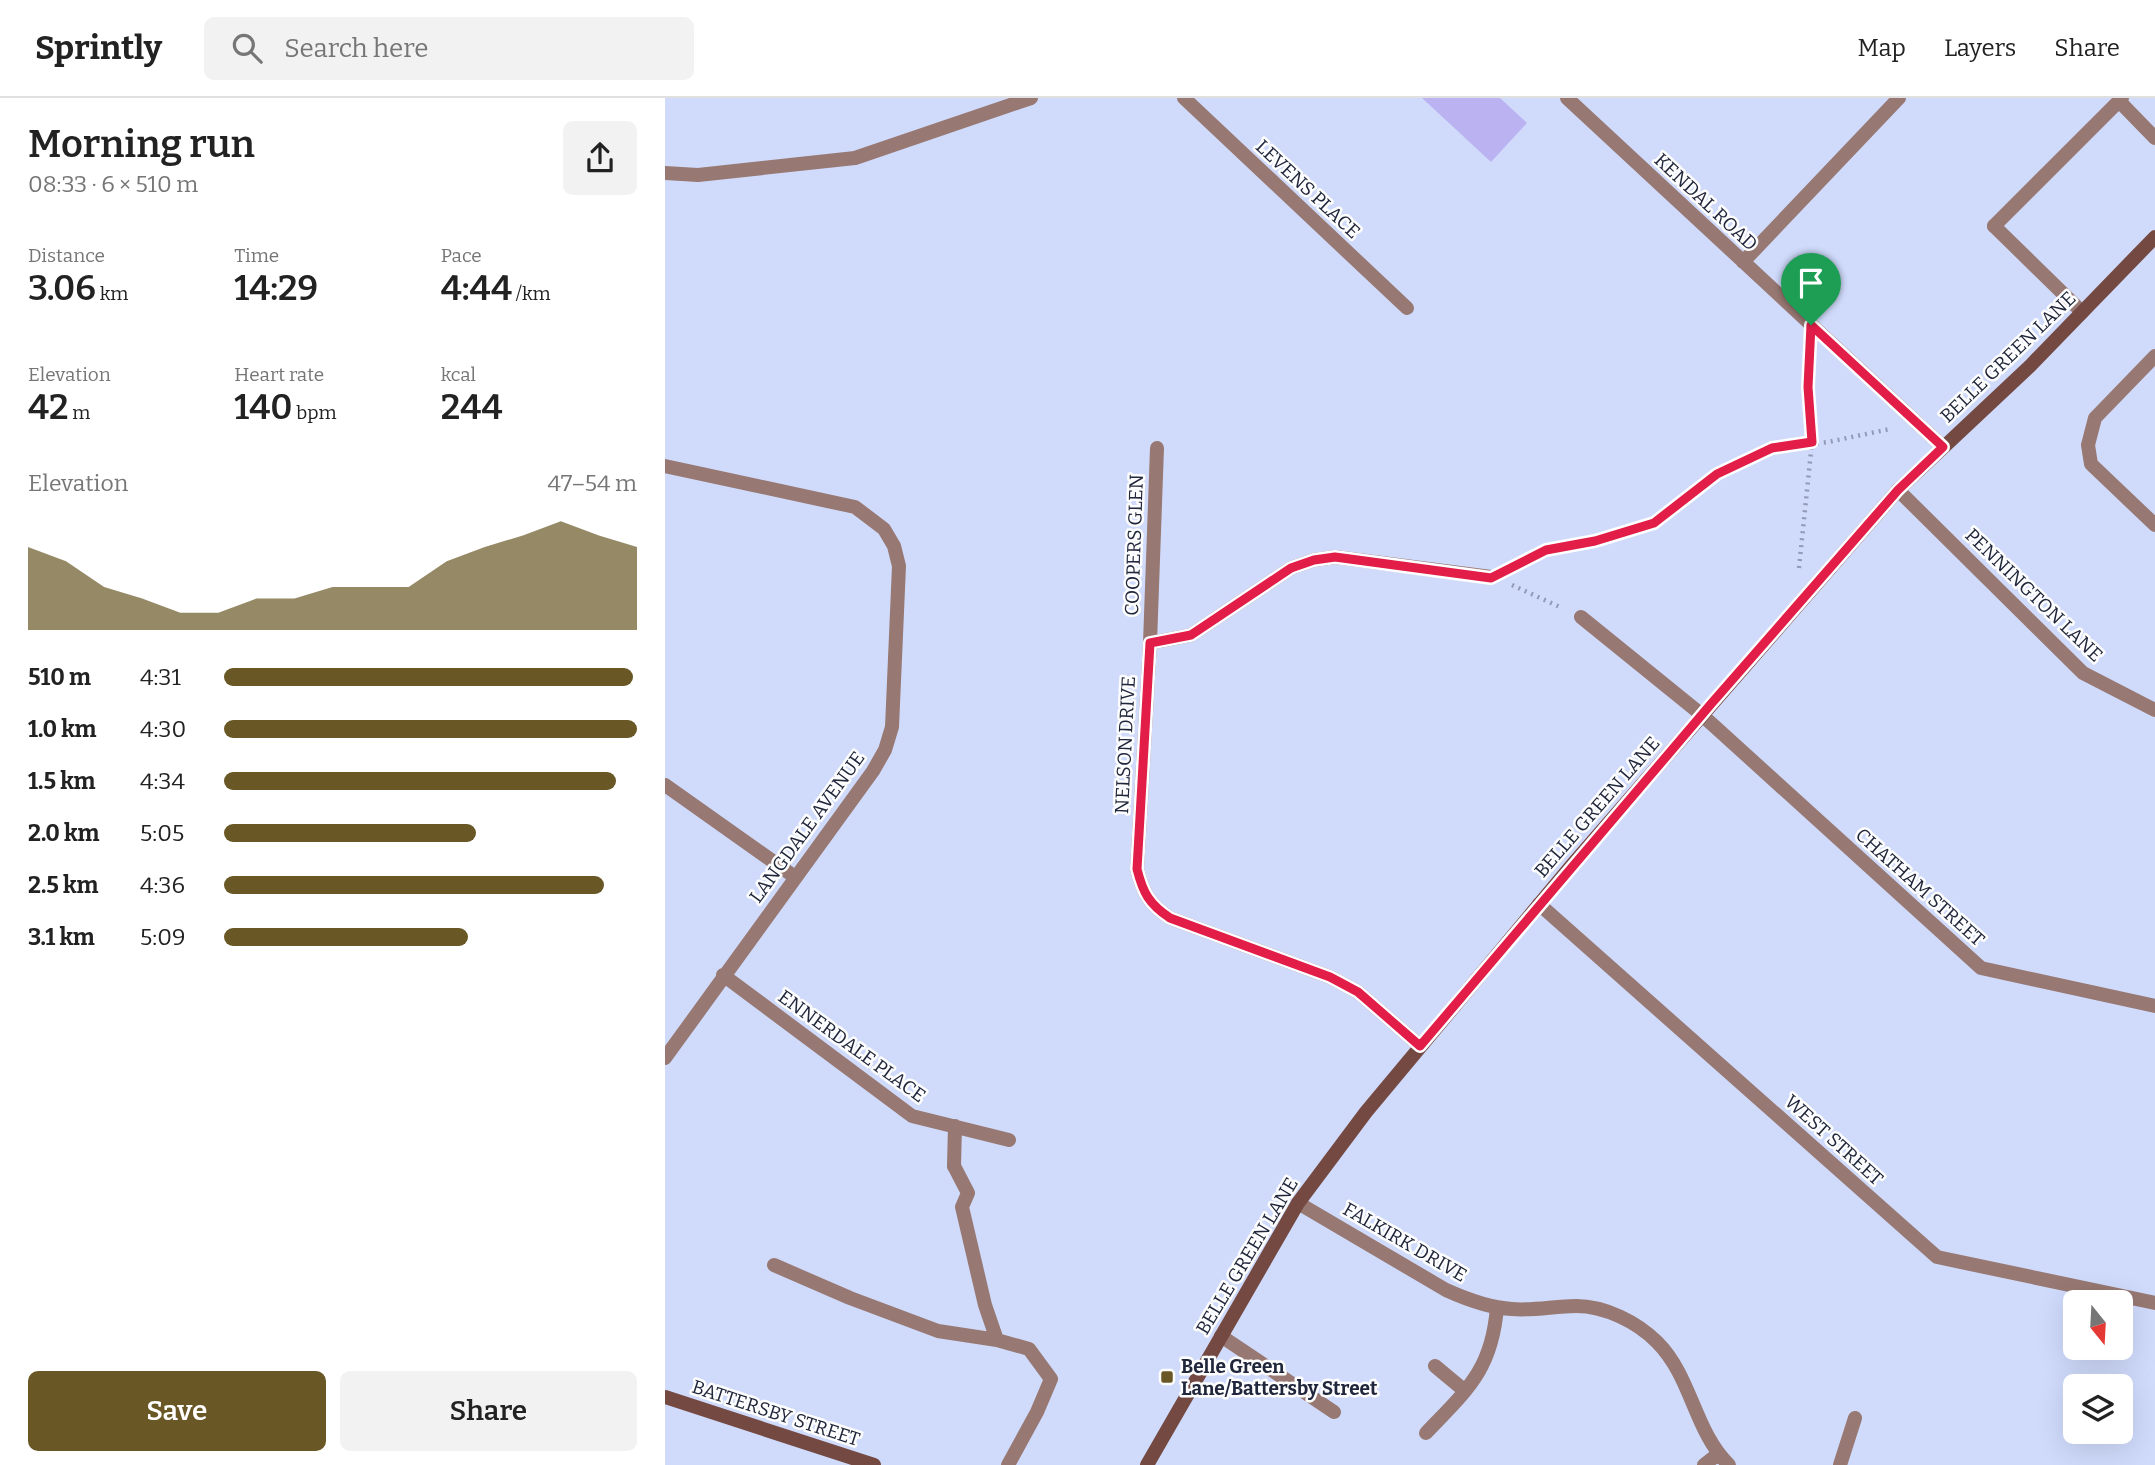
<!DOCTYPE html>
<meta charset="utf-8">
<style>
:root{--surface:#fff;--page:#f2f2f2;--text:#222;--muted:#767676;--line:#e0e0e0;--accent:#695826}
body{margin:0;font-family:Bitter,serif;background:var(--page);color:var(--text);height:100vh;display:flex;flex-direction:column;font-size:26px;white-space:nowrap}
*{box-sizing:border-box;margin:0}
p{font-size:23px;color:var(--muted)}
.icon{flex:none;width:38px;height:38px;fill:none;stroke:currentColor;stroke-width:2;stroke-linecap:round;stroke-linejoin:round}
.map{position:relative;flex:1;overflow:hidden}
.panel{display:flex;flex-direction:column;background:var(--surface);width:665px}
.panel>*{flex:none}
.needle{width:46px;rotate:162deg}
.buttons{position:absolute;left:1398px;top:1192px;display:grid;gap:14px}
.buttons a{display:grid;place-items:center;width:70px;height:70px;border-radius:10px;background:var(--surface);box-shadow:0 7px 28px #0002;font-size:35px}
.pin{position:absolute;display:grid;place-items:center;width:60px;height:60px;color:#fff;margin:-72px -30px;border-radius:50% 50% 50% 0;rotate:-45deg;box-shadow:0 0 7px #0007}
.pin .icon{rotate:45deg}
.round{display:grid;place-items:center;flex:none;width:74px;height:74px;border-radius:10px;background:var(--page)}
.summary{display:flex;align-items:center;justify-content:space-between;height:119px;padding:0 28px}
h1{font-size:38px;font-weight:600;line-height:52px}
.metrics{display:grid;grid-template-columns:repeat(3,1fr);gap:10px;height:119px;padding:7px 28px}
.metrics div{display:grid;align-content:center}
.metrics b{font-size:35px;font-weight:600}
.metrics small{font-size:19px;font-weight:400}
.metrics p{font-size:19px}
.chart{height:196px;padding:14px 28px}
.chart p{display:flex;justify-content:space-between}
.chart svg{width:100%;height:126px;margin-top:7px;fill:var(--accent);opacity:.7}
.primary-button{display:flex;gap:14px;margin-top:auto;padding:14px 28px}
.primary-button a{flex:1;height:80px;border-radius:10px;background:var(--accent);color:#fff;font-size:28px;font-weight:600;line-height:80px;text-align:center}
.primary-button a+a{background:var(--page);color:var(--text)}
ul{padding:0 28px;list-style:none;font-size:23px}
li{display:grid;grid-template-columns:112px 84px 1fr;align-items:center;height:52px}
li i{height:18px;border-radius:9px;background:var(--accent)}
header{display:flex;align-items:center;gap:42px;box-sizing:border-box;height:98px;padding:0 35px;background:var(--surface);border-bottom:2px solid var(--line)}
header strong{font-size:33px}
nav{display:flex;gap:38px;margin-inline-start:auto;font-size:24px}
.search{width:490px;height:63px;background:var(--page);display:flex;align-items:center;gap:18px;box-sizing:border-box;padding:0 24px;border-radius:10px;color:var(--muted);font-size:26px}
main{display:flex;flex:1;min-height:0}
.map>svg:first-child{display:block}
.building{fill:#bbb2f1}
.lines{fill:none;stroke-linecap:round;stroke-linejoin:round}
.path{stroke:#919bb7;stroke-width:4.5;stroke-dasharray:2 5;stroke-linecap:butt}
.lane{stroke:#977872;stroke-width:14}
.street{stroke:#977872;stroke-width:14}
.secondary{stroke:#744942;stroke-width:14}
.route-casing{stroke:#fff;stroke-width:14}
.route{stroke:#e11d48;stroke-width:9}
.poi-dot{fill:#695826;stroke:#fcfdfc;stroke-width:2.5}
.labels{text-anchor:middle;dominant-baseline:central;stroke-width:5;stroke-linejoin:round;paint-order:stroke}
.street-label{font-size:19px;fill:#20263b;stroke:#fcfdfc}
.poi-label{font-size:19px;font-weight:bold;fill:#20263b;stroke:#fcfdfc;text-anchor:start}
</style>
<header>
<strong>Sprintly</strong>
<div class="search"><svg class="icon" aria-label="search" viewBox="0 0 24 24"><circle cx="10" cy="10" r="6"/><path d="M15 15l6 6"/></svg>Search here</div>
<nav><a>Map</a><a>Layers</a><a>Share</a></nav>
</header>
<main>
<section class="panel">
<div class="summary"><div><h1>Morning run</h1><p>08:33 · 6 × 510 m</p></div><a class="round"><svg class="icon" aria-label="share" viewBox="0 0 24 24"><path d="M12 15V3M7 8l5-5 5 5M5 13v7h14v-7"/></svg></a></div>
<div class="metrics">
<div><p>Distance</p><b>3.06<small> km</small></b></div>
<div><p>Time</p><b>14:29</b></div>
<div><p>Pace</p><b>4:44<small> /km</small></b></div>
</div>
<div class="metrics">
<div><p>Elevation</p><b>42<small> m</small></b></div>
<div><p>Heart rate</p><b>140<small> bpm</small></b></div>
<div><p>kcal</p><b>244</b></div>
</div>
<div class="chart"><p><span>Elevation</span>47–54 m</p>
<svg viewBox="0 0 160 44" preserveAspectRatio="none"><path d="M0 44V15L10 20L20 29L30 33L40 38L50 38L60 33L70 33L80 29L90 29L100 29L110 20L120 15L130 11L140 6L150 11L160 15V44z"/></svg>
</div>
<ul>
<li><b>510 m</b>4:31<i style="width:99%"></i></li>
<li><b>1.0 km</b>4:30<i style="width:100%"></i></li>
<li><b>1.5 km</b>4:34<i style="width:95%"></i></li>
<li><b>2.0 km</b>5:05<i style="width:61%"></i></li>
<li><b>2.5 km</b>4:36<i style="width:92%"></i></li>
<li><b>3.1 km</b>5:09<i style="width:59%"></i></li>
</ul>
<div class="primary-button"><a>Save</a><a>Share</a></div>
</section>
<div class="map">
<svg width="1490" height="1367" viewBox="0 0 1490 1367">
<rect width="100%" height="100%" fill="#d0dbfc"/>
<!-- building -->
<path class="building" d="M 757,0 L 835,0 L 862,25 L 826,64 Z"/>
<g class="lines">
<!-- path -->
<path class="path" d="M 846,469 L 881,452 L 930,443 L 988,425 L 1052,376 L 1107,350 L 1163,344 L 1225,331
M 1134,470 L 1147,344 L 1143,289 L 1145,256
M 847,487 L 897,510"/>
<!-- lane -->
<path class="lane" d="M 1455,4 L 1490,40
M 1329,128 L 1457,0
M 1490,258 L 1430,320 L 1423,347 L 1426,366 L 1490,427
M 289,1068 L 303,1095 L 297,1109 L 320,1207 L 332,1242 L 364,1251 L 386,1281 L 372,1314 L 343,1367
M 109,1167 L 185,1200 L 273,1233 L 332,1242"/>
<!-- street -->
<path class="street" d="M 519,0 L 742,210
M 902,0 L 1278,349
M 0,75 L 33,77 L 190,60 L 366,0
M 1329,128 L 1417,214
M 1078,164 L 1234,0
M 0,368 L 190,409 L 219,431 L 229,448 L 234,468 L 227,629 L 220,652 L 208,673 L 0,960
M 1233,392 L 1418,575 L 1490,612
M 916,519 L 1037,617 L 1316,870 L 1490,908
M 485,545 L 492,350
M 0,687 L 130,779
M 874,806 L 1272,1159 L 1490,1205
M 58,877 L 247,1018 L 344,1042
M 755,948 L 693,894 L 665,879 L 505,820 C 484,806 478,795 472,771 L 485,545 L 526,537 L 626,470 L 649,462 L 670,459 L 826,479
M 289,1068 L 290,1028
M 633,1105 L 781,1192 C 801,1201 824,1210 847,1211 C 868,1213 890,1208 911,1208 C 940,1208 972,1224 992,1244 C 1027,1279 1029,1333 1064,1367
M 556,1238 L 669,1314
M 770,1268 L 800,1293
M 761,1335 C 802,1292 827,1272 832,1209
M 1039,1367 L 1053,1356
M 1175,1367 L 1190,1320"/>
<!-- secondary -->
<path class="secondary" d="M 0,1299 L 209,1367
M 482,1367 L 633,1105 L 701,1014 L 907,767 L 1233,392 L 1365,268 L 1490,139"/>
</g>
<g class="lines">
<defs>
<path id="route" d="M 1146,227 L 1278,349 L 1233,392 L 1046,606 L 755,948 L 693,894 L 665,879 L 505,820 C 484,806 478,795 472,771 L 485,545 L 526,537 L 626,470 L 649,462 L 670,459 L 826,480 L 881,452 L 930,443 L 989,425 L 1052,376 L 1107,350 L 1147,344 L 1143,289 Z"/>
</defs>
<!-- route casing -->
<use href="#route" class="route-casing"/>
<!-- route -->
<use href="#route" class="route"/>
</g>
<!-- markers -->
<rect class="poi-dot" x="495" y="1272" width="14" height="14" rx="3.5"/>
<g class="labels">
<!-- street labels -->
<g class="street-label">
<text transform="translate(643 91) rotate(43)">LEVENS PLACE</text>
<text transform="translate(1041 104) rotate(43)">KENDAL ROAD</text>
<text transform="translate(1343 259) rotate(-44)">BELLE GREEN LANE</text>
<text transform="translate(469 447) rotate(-88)">COOPERS GLEN</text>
<text transform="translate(1369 497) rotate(44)">PENNINGTON LANE</text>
<text transform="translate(460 647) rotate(-87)">NELSON DRIVE</text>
<text transform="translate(932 709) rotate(-49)">BELLE GREEN LANE</text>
<text transform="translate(142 729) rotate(-54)">LANGDALE AVENUE</text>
<text transform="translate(1255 789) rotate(42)">CHATHAM STREET</text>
<text transform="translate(187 948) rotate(36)">ENNERDALE PLACE</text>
<text transform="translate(1169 1042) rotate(42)">WEST STREET</text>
<text transform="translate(740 1144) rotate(30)">FALKIRK DRIVE</text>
<text transform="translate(582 1158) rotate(-59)">BELLE GREEN LANE</text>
<text transform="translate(111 1315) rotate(18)">BATTERSBY STREET</text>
</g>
<!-- poi labels -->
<g class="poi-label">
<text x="516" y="1268">Belle Green<tspan x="516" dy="22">Lane/Battersby Street</tspan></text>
</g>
</g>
</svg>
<div class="buttons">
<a><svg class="needle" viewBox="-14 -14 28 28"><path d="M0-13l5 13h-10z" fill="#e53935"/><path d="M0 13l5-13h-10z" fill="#767676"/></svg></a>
<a><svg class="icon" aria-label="layers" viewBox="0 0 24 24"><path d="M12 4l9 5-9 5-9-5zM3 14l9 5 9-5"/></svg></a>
</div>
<div class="pin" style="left:1146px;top:227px;background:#1e9e55"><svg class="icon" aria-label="arrive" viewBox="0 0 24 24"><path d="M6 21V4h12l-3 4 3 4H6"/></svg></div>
</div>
</main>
